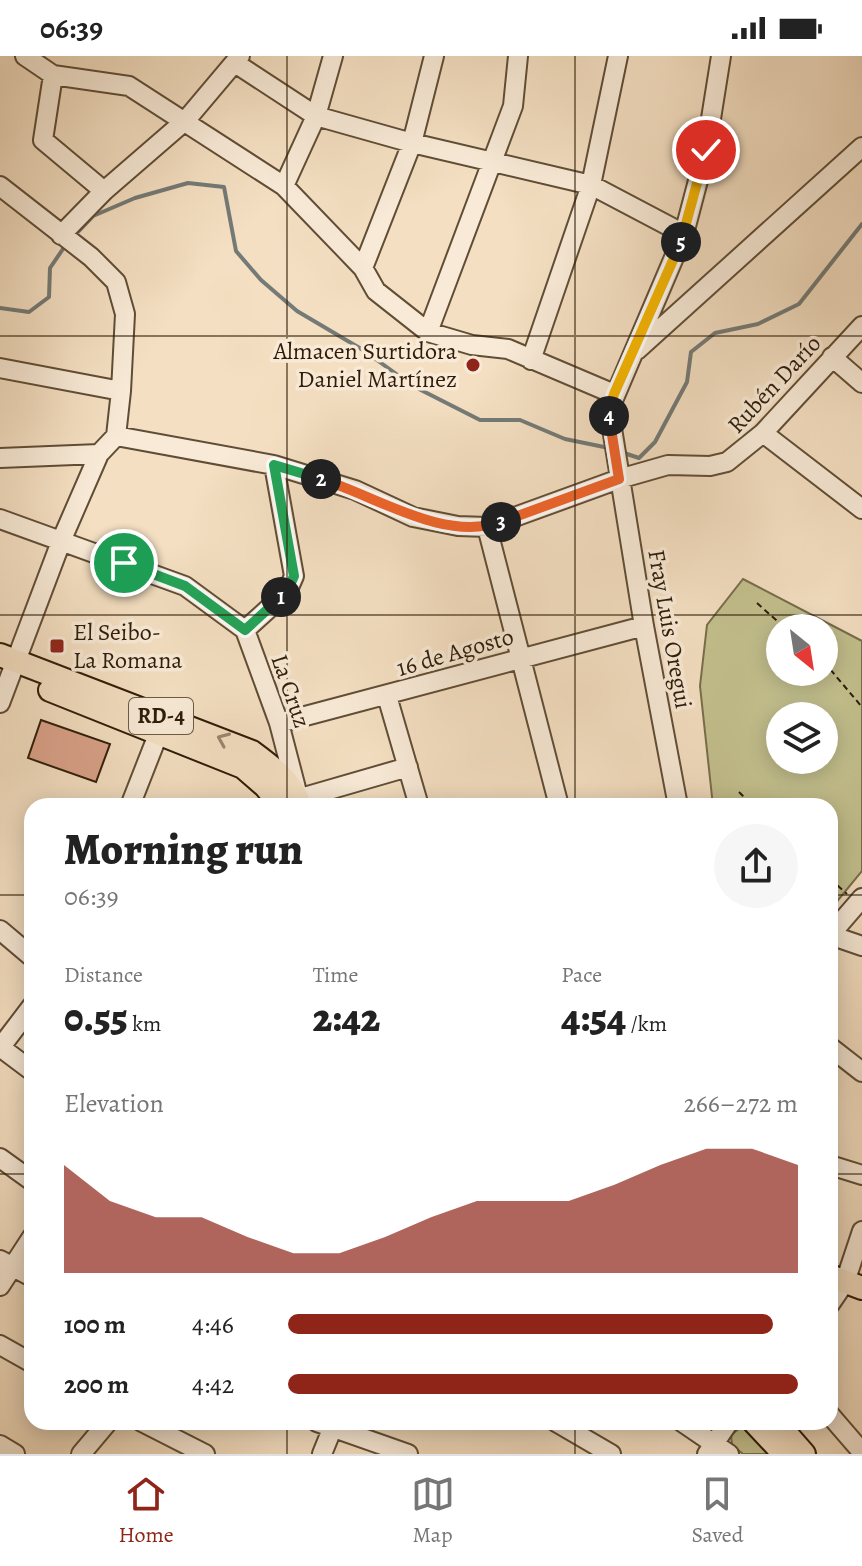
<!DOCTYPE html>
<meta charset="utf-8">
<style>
:root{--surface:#fff;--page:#f6f6f6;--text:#222;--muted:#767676;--line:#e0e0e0;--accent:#8f2418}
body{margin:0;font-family:Alegreya,serif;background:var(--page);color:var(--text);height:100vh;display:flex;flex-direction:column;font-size:30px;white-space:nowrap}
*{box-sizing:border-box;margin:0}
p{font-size:26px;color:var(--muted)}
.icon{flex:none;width:44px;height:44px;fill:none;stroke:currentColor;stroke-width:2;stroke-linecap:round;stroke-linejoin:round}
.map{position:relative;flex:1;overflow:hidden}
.details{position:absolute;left:24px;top:742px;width:814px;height:632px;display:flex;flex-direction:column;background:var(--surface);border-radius:24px;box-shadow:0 4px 20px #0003}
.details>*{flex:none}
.needle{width:52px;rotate:150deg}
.buttons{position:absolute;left:766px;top:558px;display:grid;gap:16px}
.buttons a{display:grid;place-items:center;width:72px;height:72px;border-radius:50%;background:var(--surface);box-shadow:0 4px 20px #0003;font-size:40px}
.pin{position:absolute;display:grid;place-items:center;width:68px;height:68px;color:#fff;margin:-34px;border:4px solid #fff;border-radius:50%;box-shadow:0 2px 8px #0007}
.km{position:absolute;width:40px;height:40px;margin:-20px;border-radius:50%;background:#222;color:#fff;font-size:22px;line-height:40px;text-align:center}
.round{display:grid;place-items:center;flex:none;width:84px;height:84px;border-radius:42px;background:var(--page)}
.summary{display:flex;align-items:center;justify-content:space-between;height:136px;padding:0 40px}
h1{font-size:44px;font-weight:800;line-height:60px}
.stats{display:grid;grid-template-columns:repeat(3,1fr);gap:12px;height:136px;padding:8px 40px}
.stats div{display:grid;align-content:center}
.stats b{font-size:40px;font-weight:800}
.stats small{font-size:22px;font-weight:400}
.stats p{font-size:22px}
.chart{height:224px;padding:16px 40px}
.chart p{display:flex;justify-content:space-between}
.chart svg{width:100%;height:144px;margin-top:8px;fill:var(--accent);opacity:.7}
ul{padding:0 40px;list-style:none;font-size:26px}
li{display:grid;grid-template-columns:128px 96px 1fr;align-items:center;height:60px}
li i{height:20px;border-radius:10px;background:var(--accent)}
.status{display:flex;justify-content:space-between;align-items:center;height:56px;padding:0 40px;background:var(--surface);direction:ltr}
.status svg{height:22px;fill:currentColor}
.tab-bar{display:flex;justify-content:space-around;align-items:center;height:112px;border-top:2px solid var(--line);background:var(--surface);font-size:22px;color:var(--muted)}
.tab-bar a{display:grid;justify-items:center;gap:4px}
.tab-bar .on{color:var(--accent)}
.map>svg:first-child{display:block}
.green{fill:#c3c08e;stroke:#786e4b;stroke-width:2;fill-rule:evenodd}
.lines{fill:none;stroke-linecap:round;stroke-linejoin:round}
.stream{stroke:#747a76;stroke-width:4}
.building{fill:#daa28a;stroke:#2e1c08;stroke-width:2}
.minor-casing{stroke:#604d36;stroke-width:22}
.major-casing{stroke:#2e1c08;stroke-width:26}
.path{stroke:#2e1c08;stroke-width:2;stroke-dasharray:6 4;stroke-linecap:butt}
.minor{stroke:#f8ead7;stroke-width:18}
.major{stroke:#f4dfc2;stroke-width:22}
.oneway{stroke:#9b876e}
.split-1-casing{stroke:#fff;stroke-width:16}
.split-2-casing{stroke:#fff;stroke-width:16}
.split-3-casing{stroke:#fff;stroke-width:16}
.split-4-casing{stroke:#fff;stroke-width:16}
.split-5-casing{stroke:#fff;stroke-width:16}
.split-6-casing{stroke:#fff;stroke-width:16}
.split-1{stroke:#22a559;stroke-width:10}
.split-2{stroke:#22a559;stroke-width:10}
.split-3{stroke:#f0652b;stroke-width:10}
.split-4{stroke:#f0652b;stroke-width:10}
.split-5{stroke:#f5b400;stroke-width:10}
.split-6{stroke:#f5b400;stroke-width:10}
.grid{fill:none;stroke:#2e1c08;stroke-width:2;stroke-opacity:0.55}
.poi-dot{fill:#8f2418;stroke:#f8ead7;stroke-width:3}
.labels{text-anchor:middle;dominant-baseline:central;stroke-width:7;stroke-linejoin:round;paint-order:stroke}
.shield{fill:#f8ead7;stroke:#6b5a46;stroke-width:2}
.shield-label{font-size:22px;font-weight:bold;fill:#2e1c08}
.poi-label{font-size:24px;fill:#2e1c08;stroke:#f8ead7;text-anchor:end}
.street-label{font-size:24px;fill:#2e1c08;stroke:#f8ead7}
</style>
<div class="status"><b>06:39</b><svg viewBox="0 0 49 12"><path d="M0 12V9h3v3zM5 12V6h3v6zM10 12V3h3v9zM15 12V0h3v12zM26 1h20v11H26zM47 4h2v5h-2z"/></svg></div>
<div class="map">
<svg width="862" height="1398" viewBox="0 0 862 1398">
<rect width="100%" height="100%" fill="#f4dfc2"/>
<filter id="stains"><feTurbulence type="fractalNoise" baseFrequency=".0025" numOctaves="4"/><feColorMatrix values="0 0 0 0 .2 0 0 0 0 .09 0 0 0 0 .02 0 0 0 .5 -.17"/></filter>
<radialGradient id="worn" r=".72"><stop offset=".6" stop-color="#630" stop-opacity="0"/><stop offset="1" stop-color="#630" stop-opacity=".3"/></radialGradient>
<!-- green -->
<path class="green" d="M 743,523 L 862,585 L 862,815 L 830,854 L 830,750 L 713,750 L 700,630 L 707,569 ZM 780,572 L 824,572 L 824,616 L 780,616 ZM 780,660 L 824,660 L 824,704 L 780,704 Z
M 740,1372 L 748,1373 L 770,1398 L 743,1398 L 732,1389 L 731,1379 Z"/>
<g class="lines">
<!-- stream -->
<path class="stream" d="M 73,181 L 93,160 L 135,142 L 188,127 L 224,131 L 236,195 L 261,224 L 297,255 L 363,294 L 413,330 L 480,364 L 520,364 L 565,383 L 609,392
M 0,252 L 29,256 L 49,241 L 50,212 L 67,187
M 621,396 L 639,402 L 655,386 L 687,326 L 691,296 L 715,277 L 758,268 L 799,248 L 862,168"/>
</g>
<!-- building -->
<path class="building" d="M 41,664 L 110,688 L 96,726 L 28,702 Z"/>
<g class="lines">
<defs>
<path id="minor" d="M 25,0 L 53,19 L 129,30 L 284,130 L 363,212 L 376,235 L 428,276 L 472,289 L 508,293 L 614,338
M 235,7 L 316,60 L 412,87 L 591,129 L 684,178
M 53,19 L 43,84 L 104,135
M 0,130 L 91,201 L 116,226 L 125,258 L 121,335 L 116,380 L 99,398 L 62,483 L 0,647
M 284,130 L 316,60 L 333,0
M 61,179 L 104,135 L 186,64 L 240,0
M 363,212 L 412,87 L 434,0
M 428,276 L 513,50 L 518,0
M 637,294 L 862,91
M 832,301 L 862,327
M 531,304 L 591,129 L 618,0
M 0,312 L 121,335
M 763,377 L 862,453
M 116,380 L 274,409 L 355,434 L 413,461 L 458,470 L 487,471 L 619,423 L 668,409 L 710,410 L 727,406 L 763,377 L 862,270
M 0,402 L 99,398
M 0,463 L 185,530 L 245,574 L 279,667 L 297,736
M 487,471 L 559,750
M 245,574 L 287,536 L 294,520 L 274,409
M 387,640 L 419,750
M 279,667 L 644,570
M 287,746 L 408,711
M 130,750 L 159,676
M 678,750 L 644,570 L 609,354 L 684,178 L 706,94 L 721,0
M 0,874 L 32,901
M 830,879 L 862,842
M 830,879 L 862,890
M 0,991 L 32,1015
M 830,991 L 862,1016
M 0,992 L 32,950
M 0,1102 L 32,1125
M 830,1109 L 862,1119
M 0,1204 L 32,1221
M 0,1230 L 32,1181
M 830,1248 L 845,1226 L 862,1175
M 0,1289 L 32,1307
M 830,1359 L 862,1396
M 142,1366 L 205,1398
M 317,1366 L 408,1398
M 556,1366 L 611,1398
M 682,1366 L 729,1398
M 0,1389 L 15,1398
M 81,1398 L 108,1366
M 322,1398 L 335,1366
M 707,1398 L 729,1366"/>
<path id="major" d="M 0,599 L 252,696 C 271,710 294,727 300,750
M 50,634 L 243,711 L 265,730 L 281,750
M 830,1220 L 862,1232
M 754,1366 L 784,1398
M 776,1366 L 804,1398"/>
</defs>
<!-- minor casing -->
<use href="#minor" class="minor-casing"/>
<!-- major casing -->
<use href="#major" class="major-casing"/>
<!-- path -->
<path class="path" d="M 757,547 L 785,572
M 824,606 L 862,651
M 739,736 L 753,750
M 830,823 L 847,838"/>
<!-- minor -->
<use href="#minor" class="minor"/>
<!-- major -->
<use href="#major" class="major"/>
</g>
<!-- one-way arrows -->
<defs><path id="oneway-chevron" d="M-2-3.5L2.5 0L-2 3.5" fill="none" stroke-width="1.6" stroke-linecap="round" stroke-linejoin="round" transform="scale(2)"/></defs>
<use class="oneway" href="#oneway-chevron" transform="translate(223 683) rotate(-157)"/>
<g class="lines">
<defs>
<path id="split-1" d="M 124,507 L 185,530 L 245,574 L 281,541"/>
<path id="split-2" d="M 281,541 L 287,536 L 294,520 L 274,409 L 321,423"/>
<path id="split-3" d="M 321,423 C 376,440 443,486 501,466"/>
<path id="split-4" d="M 501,466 L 619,423 L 609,360"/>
<path id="split-5" d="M 609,360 L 609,354 L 614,338 L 681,186"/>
<path id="split-6" d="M 681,186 L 706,94"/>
</defs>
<!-- split-1 casing -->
<use href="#split-1" class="split-1-casing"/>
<!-- split-2 casing -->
<use href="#split-2" class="split-2-casing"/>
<!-- split-3 casing -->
<use href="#split-3" class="split-3-casing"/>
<!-- split-4 casing -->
<use href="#split-4" class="split-4-casing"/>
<!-- split-5 casing -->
<use href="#split-5" class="split-5-casing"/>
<!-- split-6 casing -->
<use href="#split-6" class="split-6-casing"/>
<!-- split-1 -->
<use href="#split-1" class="split-1"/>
<!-- split-2 -->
<use href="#split-2" class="split-2"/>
<!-- split-3 -->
<use href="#split-3" class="split-3"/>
<!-- split-4 -->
<use href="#split-4" class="split-4"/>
<!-- split-5 -->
<use href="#split-5" class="split-5"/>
<!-- split-6 -->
<use href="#split-6" class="split-6"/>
</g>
<!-- grid -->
<path class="grid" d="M 287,0 L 287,750M 575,0 L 575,750M 0,280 L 862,280M 0,559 L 862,559M 0,839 L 32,839M 830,839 L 862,839M 0,1118 L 32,1118M 830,1118 L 862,1118M 287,1366 L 287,1398M 575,1366 L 575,1398"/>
<!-- markers -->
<g class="poi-dot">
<circle cx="473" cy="309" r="8"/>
<rect x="49" y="582" width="16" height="16" rx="4"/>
</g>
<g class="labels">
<!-- shield labels -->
<rect class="shield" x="129" y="642" width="64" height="36" rx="6"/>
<g class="shield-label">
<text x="161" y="660">RD-4</text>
</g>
<!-- poi labels -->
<g class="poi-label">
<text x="457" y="295">Almacen Surtidora<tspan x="457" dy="28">Daniel Martínez</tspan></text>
<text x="73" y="576" text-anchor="start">El Seibo-<tspan x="73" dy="28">La Romana</tspan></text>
</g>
<!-- street labels -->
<g class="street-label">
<text transform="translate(774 328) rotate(-47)">Rubén Darío</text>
<text transform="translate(670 573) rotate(80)">Fray Luis Oregui</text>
<text transform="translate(455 596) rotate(-16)">16 de Agosto</text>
<text transform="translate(291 635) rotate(71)">La Cruz</text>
</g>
</g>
<rect width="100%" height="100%" filter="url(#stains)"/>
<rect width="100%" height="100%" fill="url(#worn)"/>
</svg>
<div class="buttons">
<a><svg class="needle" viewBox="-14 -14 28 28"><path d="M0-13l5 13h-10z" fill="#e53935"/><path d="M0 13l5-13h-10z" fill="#767676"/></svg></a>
<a><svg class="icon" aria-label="layers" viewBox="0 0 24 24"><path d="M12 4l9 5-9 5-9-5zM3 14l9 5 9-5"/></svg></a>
</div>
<div class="pin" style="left:124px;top:507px;background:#1e9e55"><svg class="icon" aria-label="arrive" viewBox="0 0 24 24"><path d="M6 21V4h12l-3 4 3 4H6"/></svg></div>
<div class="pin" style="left:706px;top:94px;background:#d93025"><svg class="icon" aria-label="check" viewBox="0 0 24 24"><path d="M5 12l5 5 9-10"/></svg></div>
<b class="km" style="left:281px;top:541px">1</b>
<b class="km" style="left:321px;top:423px">2</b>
<b class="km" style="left:501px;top:466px">3</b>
<b class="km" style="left:609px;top:360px">4</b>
<b class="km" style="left:681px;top:186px">5</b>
<section class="details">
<div class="summary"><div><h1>Morning run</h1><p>06:39</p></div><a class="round"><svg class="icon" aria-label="share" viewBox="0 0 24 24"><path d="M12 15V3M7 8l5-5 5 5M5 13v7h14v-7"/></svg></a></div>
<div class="stats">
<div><p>Distance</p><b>0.55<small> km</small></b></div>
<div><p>Time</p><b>2:42</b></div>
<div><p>Pace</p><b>4:54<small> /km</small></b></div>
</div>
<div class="chart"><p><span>Elevation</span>266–272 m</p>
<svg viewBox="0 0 160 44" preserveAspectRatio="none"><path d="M0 44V11L10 22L20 27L30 27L40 33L50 38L60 38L70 33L80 27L90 22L100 22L110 22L120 17L130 11L140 6L150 6L160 11V44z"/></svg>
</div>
<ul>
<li><b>100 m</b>4:46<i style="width:95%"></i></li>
<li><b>200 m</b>4:42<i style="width:100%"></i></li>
</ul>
</section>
</div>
<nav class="tab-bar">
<a class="on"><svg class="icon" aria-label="home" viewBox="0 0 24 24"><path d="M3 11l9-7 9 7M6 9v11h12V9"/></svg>Home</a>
<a><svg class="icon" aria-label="map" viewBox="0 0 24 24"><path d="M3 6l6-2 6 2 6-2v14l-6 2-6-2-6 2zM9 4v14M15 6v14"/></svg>Map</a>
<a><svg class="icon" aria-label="saved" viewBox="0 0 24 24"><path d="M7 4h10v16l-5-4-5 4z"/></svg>Saved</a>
</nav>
